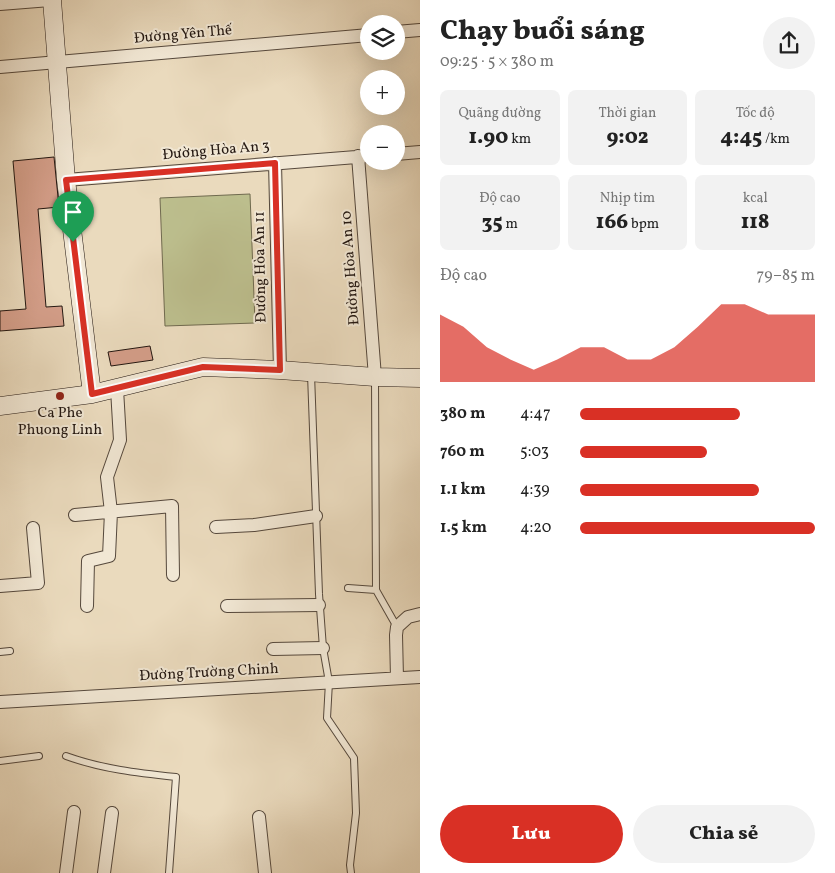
<!DOCTYPE html>
<html lang="vi">
<meta charset="utf-8">
<style>
:root{--surface:#fff;--page:#f2f2f2;--text:#222;--muted:#767676;--accent:#d93025}
body{margin:0;font-family:Vollkorn,serif;background:var(--page);color:var(--text);height:100vh;display:flex;flex-direction:column;font-size:19px;white-space:nowrap}
*{box-sizing:border-box;margin:0}
p{font-size:16px;color:var(--muted)}
.icon{flex:none;width:28px;height:28px;fill:none;stroke:currentColor;stroke-width:2;stroke-linecap:round;stroke-linejoin:round}
.map{position:relative;flex:1;overflow:hidden}
.drawer{display:flex;flex-direction:column;background:var(--surface);width:415px}
.drawer>*{flex:none}
.fabs{position:absolute;left:360px;top:15px;display:grid;gap:10px}
.fabs a{display:grid;place-items:center;width:45px;height:45px;border-radius:50%;background:var(--surface);box-shadow:0 5px 20px #0002;font-size:25px}
.pin{position:absolute;display:grid;place-items:center;width:42px;height:42px;color:#fff;margin:-51px -21px;border-radius:50% 50% 50% 0;rotate:-45deg;box-shadow:0 0 5px #0007}
.pin .icon{rotate:45deg}
.round{display:grid;place-items:center;flex:none;width:52px;height:52px;border-radius:26px;background:var(--page)}
.overview{display:flex;align-items:center;justify-content:space-between;height:85px;padding:0 20px}
h1{font-size:28px;font-weight:800;line-height:38px}
.figures{display:grid;grid-template-columns:repeat(3,1fr);gap:8px;height:85px;padding:5px 20px}
.figures div{display:grid;align-content:center;border-radius:8px;background:var(--page);text-align:center}
.figures b{font-size:21px;font-weight:800}
.figures small{font-size:14px;font-weight:400}
.figures p{font-size:14px}
.chart{height:140px;padding:10px 20px}
.chart p{display:flex;justify-content:space-between}
.chart svg{width:100%;height:90px;margin-top:5px;fill:var(--accent);opacity:.7}
.action{display:flex;gap:10px;margin-top:auto;padding:10px 20px}
.action a{flex:1;height:58px;border-radius:30px;background:var(--accent);color:#fff;font-size:20px;font-weight:800;line-height:58px;text-align:center}
.action a+a{background:var(--page);color:var(--text)}
ul{padding:0 20px;list-style:none;font-size:16px}
li{display:grid;grid-template-columns:80px 60px 1fr;align-items:center;height:38px}
li i{height:12px;border-radius:6px;background:var(--accent)}
main{display:flex;flex:1;min-height:0}
.map>svg:first-child{display:block}
.green{fill:#bcbe8d;stroke:#706a4f}
.building{fill:#d49e89;stroke:#231711}
.lines{fill:none;stroke-linecap:round;stroke-linejoin:round}
.lane-casing{stroke:#55483c;stroke-width:8}
.street-casing{stroke:#55483c;stroke-width:14}
.secondary-casing{stroke:#231711;stroke-width:19}
.lane{stroke:#f1e7d4;stroke-width:6}
.street{stroke:#f1e7d4;stroke-width:12}
.secondary{stroke:#f1e7d4;stroke-width:18}
.route-casing{stroke:#fff;stroke-width:10}
.route{stroke:#d93025;stroke-width:6}
.poi-dot{fill:#8f2418;stroke:#f1e7d4;stroke-width:2}
.labels{text-anchor:middle;dominant-baseline:central;stroke-width:4;stroke-linejoin:round;paint-order:stroke}
.street-label{font-size:15px;fill:#231711;stroke:#f1e7d4}
.poi-label{font-size:15px;fill:#231711;stroke:#f1e7d4}
</style>
<main>
<div class="map">
<svg width="420" height="873" viewBox="0 0 420 873">
<rect width="100%" height="100%" fill="#eadabd"/>
<filter id="stains"><feTurbulence type="fractalNoise" baseFrequency=".004" numOctaves="4"/><feColorMatrix values="0 0 0 0 .2 0 0 0 0 .09 0 0 0 0 .02 0 0 0 .5 -.17"/></filter>
<radialGradient id="worn" r=".72"><stop offset=".6" stop-color="#630" stop-opacity="0"/><stop offset="1" stop-color="#630" stop-opacity=".3"/></radialGradient>
<!-- green -->
<path class="green" d="M 250,194 L 255,323 L 165,326 L 160,198 Z"/>
<!-- building -->
<path class="building" d="M 54,157 L 59,207 L 38,209 L 46,307 L 62,306 L 64,326 L 0,331 L 0,311 L 26,309 L 13,161 Z
M 150,346 L 153,360 L 111,366 L 108,352 Z"/>
<g class="lines">
<defs>
<path id="lane" d="M 311,374 L 319,594 L 323,648 L 329,682 L 327,718 L 354,758 L 356,813 L 350,865 L 351,873
M 375,379 L 376,590 L 397,627
M 348,588 L 376,590
M 0,652 L 10,651
M 66,756 C 102,769 138,773 176,777 L 169,873
M 0,761 L 39,756"/>
<path id="street" d="M 0,4 L 50,0
M 396,32 L 420,30
M 0,67 L 369,35
M 396,154 L 420,152
M 358,156 L 375,377
M 275,163 L 280,370
M 66,180 L 369,156
M 75,515 L 172,506 L 173,575
M 216,527 L 254,525 L 316,516
M 0,586 L 38,583 L 33,528
M 87,606 L 88,561 L 109,556 L 111,512 L 107,477 L 120,440 L 117,389
M 227,606 L 319,605
M 273,649 L 323,648
M 397,678 L 396,635 L 397,627 L 408,617 L 420,614
M 0,702 L 420,677
M 259,817 L 265,873
M 66,873 L 74,812
M 104,873 L 112,813"/>
<path id="secondary" d="M 52,0 L 66,180 L 92,394
M 0,406 L 92,394 L 203,367 L 280,370 L 375,377 L 420,378"/>
</defs>
<!-- lane casing -->
<use href="#lane" class="lane-casing"/>
<!-- street casing -->
<use href="#street" class="street-casing"/>
<!-- secondary casing -->
<use href="#secondary" class="secondary-casing"/>
<!-- lane -->
<use href="#lane" class="lane"/>
<!-- street -->
<use href="#street" class="street"/>
<!-- secondary -->
<use href="#secondary" class="secondary"/>
</g>
<g class="lines">
<defs>
<path id="route" d="M 275,163 L 280,370 L 203,367 L 92,394 L 66,180 Z"/>
</defs>
<!-- route casing -->
<use href="#route" class="route-casing"/>
<!-- route -->
<use href="#route" class="route"/>
</g>
<!-- markers -->
<circle class="poi-dot" cx="60" cy="396" r="5"/>
<g class="labels">
<!-- street labels -->
<g class="street-label">
<text transform="translate(183 35) rotate(-5)">Đường Yên Thế</text>
<text transform="translate(216 151) rotate(-5)">Đường Hòa An 3</text>
<text transform="translate(261 267) rotate(-91)">Đường Hòa An 11</text>
<text transform="translate(351 268) rotate(-94)">Đường Hòa An 10</text>
<text transform="translate(209 673) rotate(-3)">Đường Trường Chinh</text>
</g>
<!-- poi labels -->
<g class="poi-label">
<text x="60" y="413">Ca Phe<tspan x="60" dy="17">Phuong Linh</tspan></text>
</g>
</g>
<rect width="100%" height="100%" filter="url(#stains)"/>
<rect width="100%" height="100%" fill="url(#worn)"/>
</svg>
<div class="fabs">
<a><svg class="icon" aria-label="layers" viewBox="0 0 24 24"><path d="M12 4l9 5-9 5-9-5zM3 14l9 5 9-5"/></svg></a>
<a>+</a>
<a>−</a>
</div>
<div class="pin" style="left:73px;top:242px;background:#1e9e55"><svg class="icon" aria-label="arrive" viewBox="0 0 24 24"><path d="M6 21V4h12l-3 4 3 4H6"/></svg></div>
</div>
<section class="drawer">
<div class="overview"><div><h1>Chạy buổi sáng</h1><p>09:25 · 5 × 380 m</p></div><a class="round"><svg class="icon" aria-label="share" viewBox="0 0 24 24"><path d="M12 15V3M7 8l5-5 5 5M5 13v7h14v-7"/></svg></a></div>
<div class="figures">
<div><p>Quãng đường</p><b>1.90<small> km</small></b></div>
<div><p>Thời gian</p><b>9:02</b></div>
<div><p>Tốc độ</p><b>4:45<small> /km</small></b></div>
</div>
<div class="figures">
<div><p>Độ cao</p><b>35<small> m</small></b></div>
<div><p>Nhịp tim</p><b>166<small> bpm</small></b></div>
<div><p>kcal</p><b>118</b></div>
</div>
<div class="chart"><p><span>Độ cao</span>79–85 m</p>
<svg viewBox="0 0 160 44" preserveAspectRatio="none"><path d="M0 44V11L10 17L20 27L30 33L40 38L50 33L60 27L70 27L80 33L90 33L100 27L110 17L120 6L130 6L140 11L150 11L160 11V44z"/></svg>
</div>
<ul>
<li><b>380 m</b>4:47<i style="width:68%"></i></li>
<li><b>760 m</b>5:03<i style="width:54%"></i></li>
<li><b>1.1 km</b>4:39<i style="width:76%"></i></li>
<li><b>1.5 km</b>4:20<i style="width:100%"></i></li>
</ul>
<div class="action"><a>Lưu</a><a>Chia sẻ</a></div>
</section>
</main>
